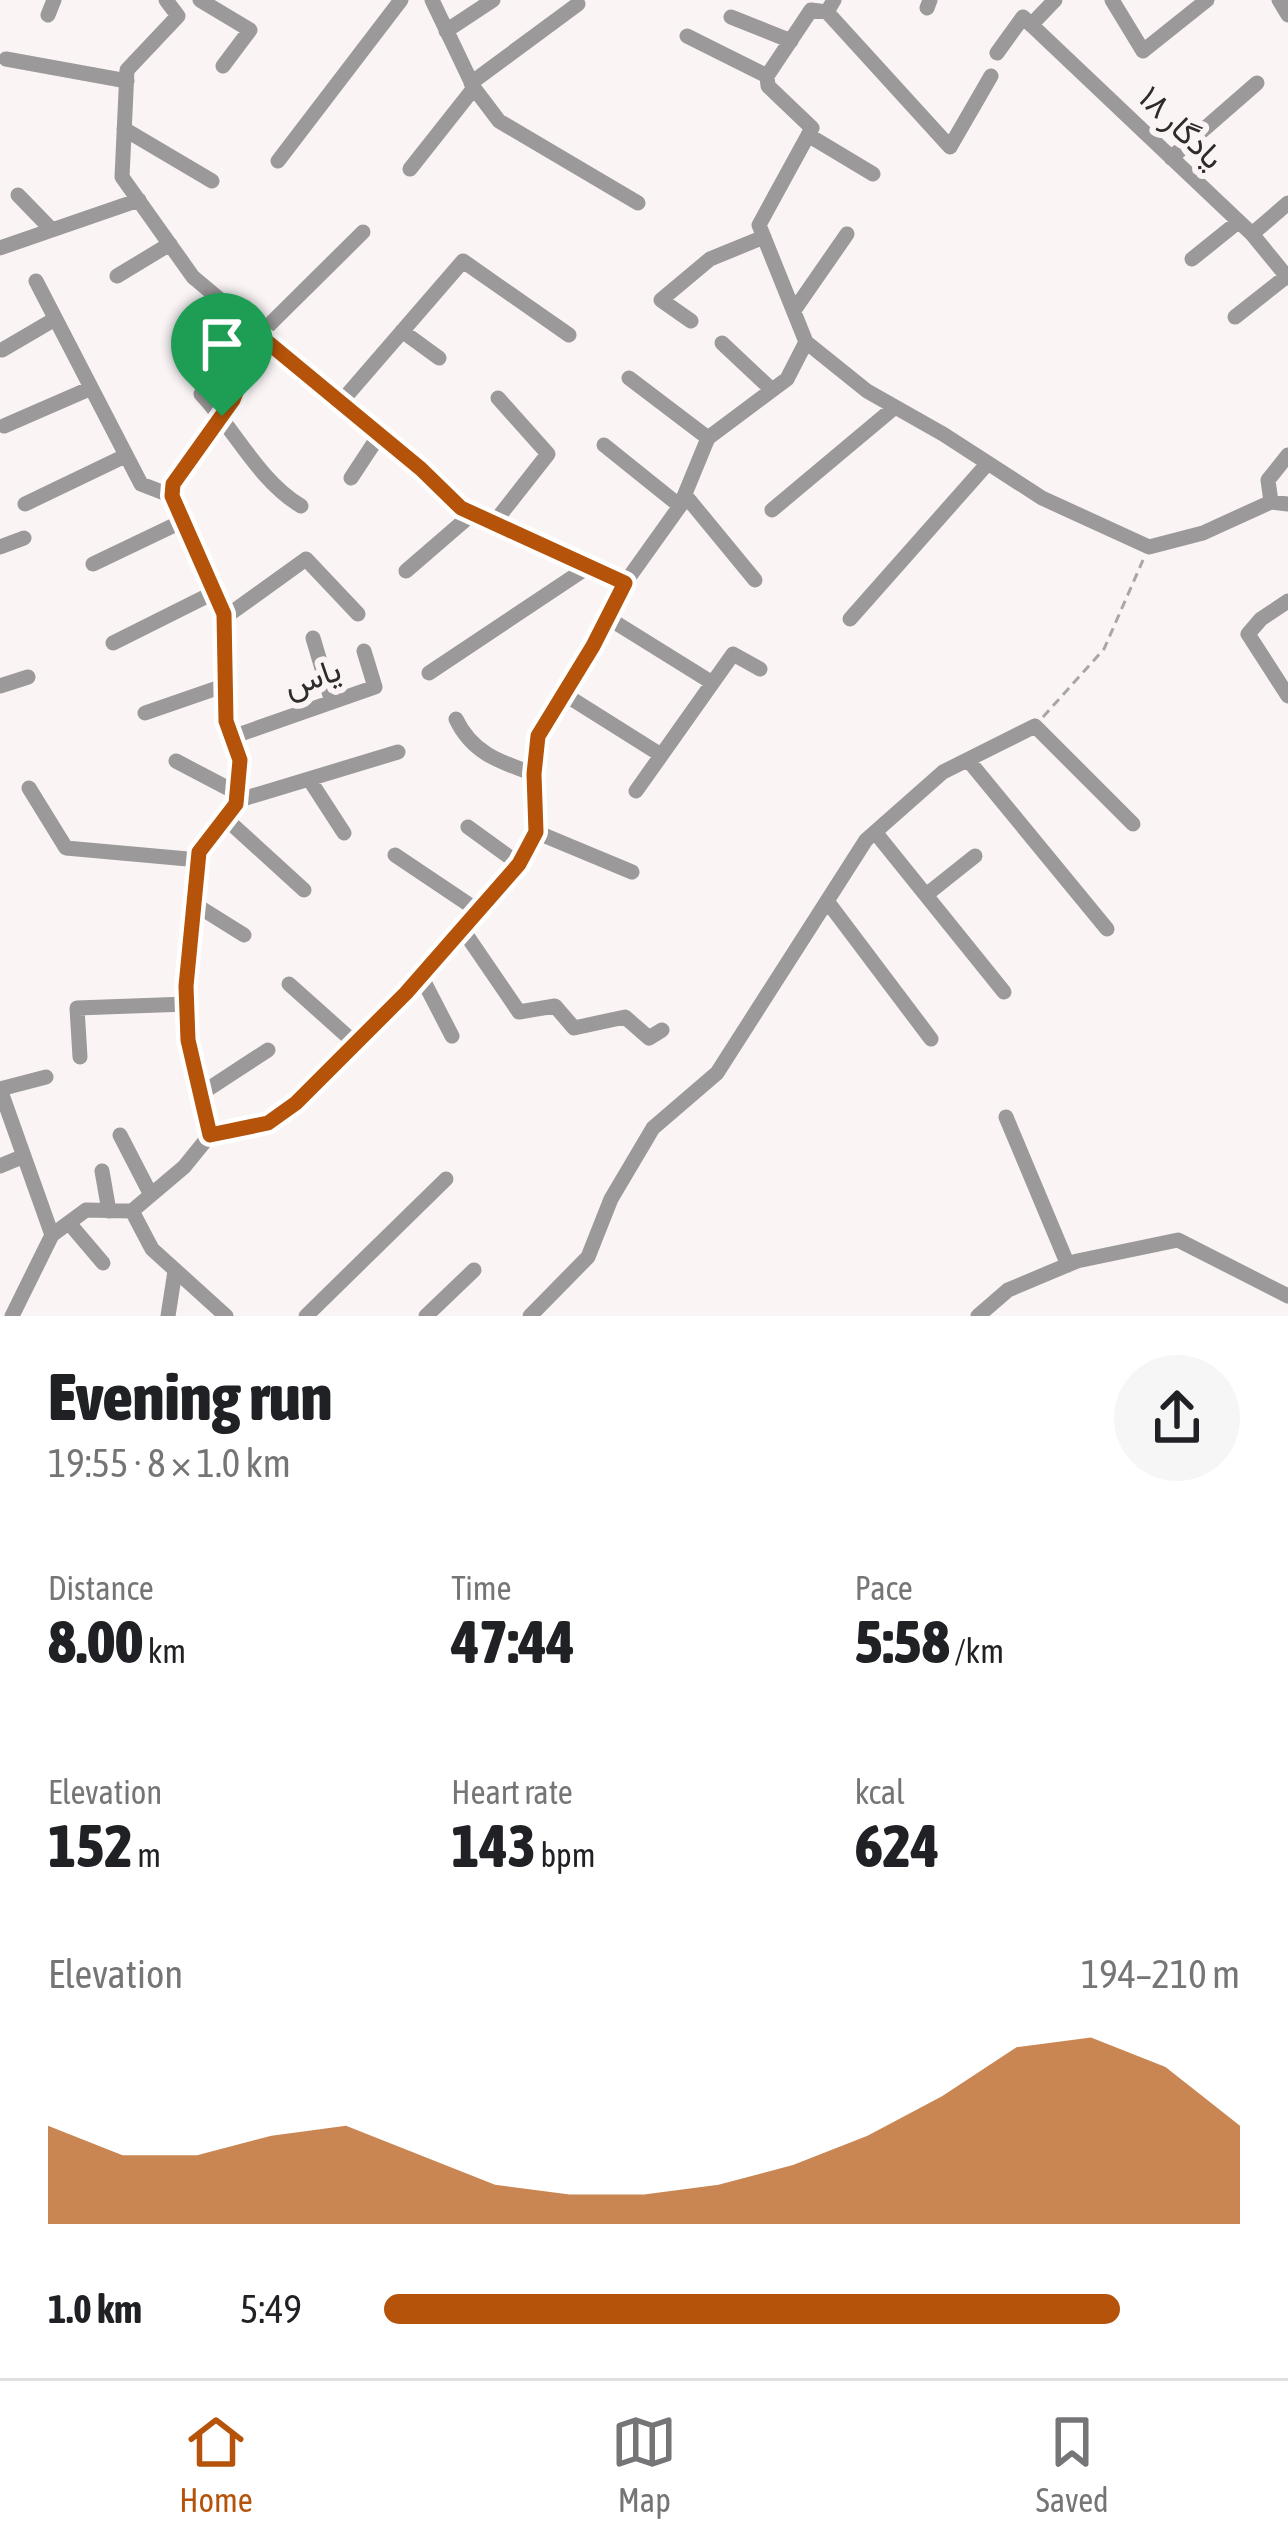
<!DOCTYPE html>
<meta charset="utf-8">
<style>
:root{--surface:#fff;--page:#f6f6f6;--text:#202124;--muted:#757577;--line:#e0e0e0;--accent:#b45309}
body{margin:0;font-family:"Asap Condensed",Vazirmatn,sans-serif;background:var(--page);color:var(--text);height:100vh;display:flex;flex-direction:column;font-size:45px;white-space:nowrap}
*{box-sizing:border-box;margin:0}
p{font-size:39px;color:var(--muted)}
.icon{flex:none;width:66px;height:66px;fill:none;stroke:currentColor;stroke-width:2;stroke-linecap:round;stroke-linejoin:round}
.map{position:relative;height:1316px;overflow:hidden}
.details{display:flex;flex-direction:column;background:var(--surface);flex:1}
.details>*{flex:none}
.pin{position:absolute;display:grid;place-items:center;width:102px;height:102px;color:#fff;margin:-123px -51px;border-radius:50% 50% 50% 0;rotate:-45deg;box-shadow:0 0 12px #0007}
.pin .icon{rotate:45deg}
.round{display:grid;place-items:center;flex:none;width:126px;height:126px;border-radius:63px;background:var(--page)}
.overview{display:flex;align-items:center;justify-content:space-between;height:204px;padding:0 48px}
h1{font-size:66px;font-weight:800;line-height:90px}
.metrics{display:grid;grid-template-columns:repeat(3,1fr);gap:18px;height:204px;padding:12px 48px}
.metrics div{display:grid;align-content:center}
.metrics b{font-size:60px;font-weight:800}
.metrics small{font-size:33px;font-weight:400}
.metrics p{font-size:33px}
.chart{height:336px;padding:24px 48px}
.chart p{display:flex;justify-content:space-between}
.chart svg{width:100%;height:216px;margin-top:12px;fill:var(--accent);opacity:.7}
ul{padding:0 48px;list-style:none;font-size:39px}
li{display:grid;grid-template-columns:192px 144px 1fr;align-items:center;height:90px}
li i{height:30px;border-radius:15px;background:var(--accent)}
.dock{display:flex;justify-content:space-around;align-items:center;height:168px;border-top:3px solid var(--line);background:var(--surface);font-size:33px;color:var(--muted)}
.dock a{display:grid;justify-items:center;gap:6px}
.dock .active{color:var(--accent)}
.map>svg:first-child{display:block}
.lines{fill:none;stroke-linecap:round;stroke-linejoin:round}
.path{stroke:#aaa5a6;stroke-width:3;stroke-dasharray:9 6;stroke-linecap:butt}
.minor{stroke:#9c999a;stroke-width:15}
.route-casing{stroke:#fff;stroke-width:24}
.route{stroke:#b45309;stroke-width:15}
.labels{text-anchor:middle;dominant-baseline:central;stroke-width:12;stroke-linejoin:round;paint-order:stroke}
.street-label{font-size:33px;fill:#2e2b2c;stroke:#faf4f5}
</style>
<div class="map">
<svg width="1288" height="1316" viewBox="0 0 1288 1316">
<rect width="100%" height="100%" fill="#faf4f5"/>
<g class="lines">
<!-- path -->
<path class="path" d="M 1043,717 L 1104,649 L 1143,560"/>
<!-- minor -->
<path class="minor" d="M 166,0 L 178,16 L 127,70 L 122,177 L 193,277 L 421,468 L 461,508 L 625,583 L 594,646 L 538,737 L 534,774 L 536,832 L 519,864 L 406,993 L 296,1103 L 268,1123 L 210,1135
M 200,0 L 250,30 L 223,66
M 834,0 L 827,12 L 950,147 L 991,76
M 1112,0 L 1143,51 L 1207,0
M 1279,0 L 1288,15
M 927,8 L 930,0
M 48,15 L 54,0
M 731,17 L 791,41
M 1031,25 L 1055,0
M 446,31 L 493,0
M 997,53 L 1023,17 L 1252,234 L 1288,278
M 6,59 L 127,81
M 767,76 L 811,10 L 827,12
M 471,83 L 578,4
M 474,88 L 499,121 L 638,203
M 124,129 L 212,181
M 808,135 L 873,174
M 1171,158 L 1257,83
M 278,161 L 401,0
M 410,169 L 474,88 L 432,0
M 18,195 L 52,230
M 1252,234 L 1288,203
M 0,248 L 139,200
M 1192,259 L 1238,222
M 117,276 L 170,244
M 36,281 L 141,484 L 172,496
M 795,309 L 847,234
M 1235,317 L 1287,276
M 691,321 L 661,300 L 710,259 L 764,237
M 402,331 L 439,358
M 806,342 L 867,391 L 943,434 L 1042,498 L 1149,547 L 1203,533 L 1271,502 L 1288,504
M 722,343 L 772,390
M 2,350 L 55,319
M 629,378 L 708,438
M 201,394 C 235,430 259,481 301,506
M 341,402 L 463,261 L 569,335
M 4,426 L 89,389
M 604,445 L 680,506
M 351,478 L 380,434
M 685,495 L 755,580
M 1271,502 L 1268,480 L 1288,455
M 25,504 L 125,456
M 772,510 L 895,407
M 493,524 L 548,454 L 498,398
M 0,547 L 24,538
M 93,564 L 183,521
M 406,571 L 472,514
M 625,583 L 680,506 L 708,438 L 787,379 L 806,342 L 759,225 L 812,128 L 768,86 L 767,76 L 687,36
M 213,593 L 172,496 L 173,484 L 233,400 L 259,335 L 363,232
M 1288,601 L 1261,619 L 1248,634 L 1288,696
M 224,618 L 306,559 L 358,614
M 608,618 L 711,682
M 850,619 L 988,463
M 313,638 L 332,702
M 113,643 L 213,593 L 224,614 L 227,721 L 240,760 L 236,804 L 199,852 L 186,986 L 187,1040 L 210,1135
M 429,673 L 588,567
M 0,686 L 28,677
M 564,694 L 661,755
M 145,713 L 226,685
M 456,719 C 472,753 500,762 534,774
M 1035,726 L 1133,824
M 232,737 L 375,687 L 364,651
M 968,760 L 1107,929
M 176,761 L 237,793
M 309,779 L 344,833
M 29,788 L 66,848 L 199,860
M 636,791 L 733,654 L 760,669
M 236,801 L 398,752
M 225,818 L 304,890
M 468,827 L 519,864
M 536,832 L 632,872
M 875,832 L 1004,992
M 395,855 L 477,910
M 926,895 L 975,856
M 827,901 L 931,1039
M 196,905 L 244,935
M 463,930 L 519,1012 L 555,1006 L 574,1028 L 625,1017 L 649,1038 L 662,1030
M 421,976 L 452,1036
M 289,984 L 356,1044
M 80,1057 L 77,1008 L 187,1004
M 46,1077 L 0,1089 L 52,1235
M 199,1095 L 268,1050
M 1006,1117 L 1068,1265
M 120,1135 L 151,1195
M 210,1135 L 184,1167 L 132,1211 L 152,1249 L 226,1316
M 0,1166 L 24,1156
M 102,1171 L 109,1211
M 69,1223 L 103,1263
M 12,1316 L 52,1235 L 86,1210 L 132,1211
M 168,1316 L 175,1271
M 306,1316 L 446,1179
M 426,1316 L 474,1270
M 530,1316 L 588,1257 L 611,1199 L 653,1128 L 717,1073 L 866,840 L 943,772 L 1035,726
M 978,1316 L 1008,1290 L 1077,1261 L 1178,1240 L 1288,1296"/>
</g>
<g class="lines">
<defs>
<path id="route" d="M 259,335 L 421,469 L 461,508 L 625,583 L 593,646 L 538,736 L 534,774 L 536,832 L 519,864 L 406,993 L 296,1103 L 268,1123 L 210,1135 L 188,1040 L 186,986 L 199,852 L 236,804 L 240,760 L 226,721 L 224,614 L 172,496 L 173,484 L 233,400 Z"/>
</defs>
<!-- route casing -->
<use href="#route" class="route-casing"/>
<!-- route -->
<use href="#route" class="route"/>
</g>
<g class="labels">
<!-- street labels -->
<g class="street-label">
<text transform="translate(1182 127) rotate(44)">یادگار ۱۸</text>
<text transform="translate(312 677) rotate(-19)">یاس</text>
</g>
</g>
</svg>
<div class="pin" style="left:222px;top:416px;background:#1e9e55"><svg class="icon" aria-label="arrive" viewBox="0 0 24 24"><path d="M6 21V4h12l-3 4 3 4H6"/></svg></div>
</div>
<section class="details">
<div class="overview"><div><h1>Evening run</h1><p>19:55 · 8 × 1.0 km</p></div><a class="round"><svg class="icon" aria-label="share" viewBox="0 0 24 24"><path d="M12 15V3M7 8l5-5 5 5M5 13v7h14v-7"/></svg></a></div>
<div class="metrics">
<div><p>Distance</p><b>8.00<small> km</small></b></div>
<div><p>Time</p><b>47:44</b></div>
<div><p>Pace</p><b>5:58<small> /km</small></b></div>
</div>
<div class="metrics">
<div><p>Elevation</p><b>152<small> m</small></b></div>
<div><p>Heart rate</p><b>143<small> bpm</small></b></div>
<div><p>kcal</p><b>624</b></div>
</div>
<div class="chart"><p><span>Elevation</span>194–210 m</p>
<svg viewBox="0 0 160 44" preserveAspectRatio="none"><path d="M0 44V24L10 30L20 30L30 26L40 24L50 30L60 36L70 38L80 38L90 36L100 32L110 26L120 18L130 8L140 6L150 12L160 24V44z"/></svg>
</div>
<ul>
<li><b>1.0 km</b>5:49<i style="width:86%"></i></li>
</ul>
</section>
<nav class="dock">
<a class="active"><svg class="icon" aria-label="home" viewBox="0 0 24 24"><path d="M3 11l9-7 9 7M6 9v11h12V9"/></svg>Home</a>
<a><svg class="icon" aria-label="map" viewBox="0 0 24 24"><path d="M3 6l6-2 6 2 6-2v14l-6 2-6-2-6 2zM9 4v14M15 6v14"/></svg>Map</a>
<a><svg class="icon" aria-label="saved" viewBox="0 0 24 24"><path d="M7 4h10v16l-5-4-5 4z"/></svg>Saved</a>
</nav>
